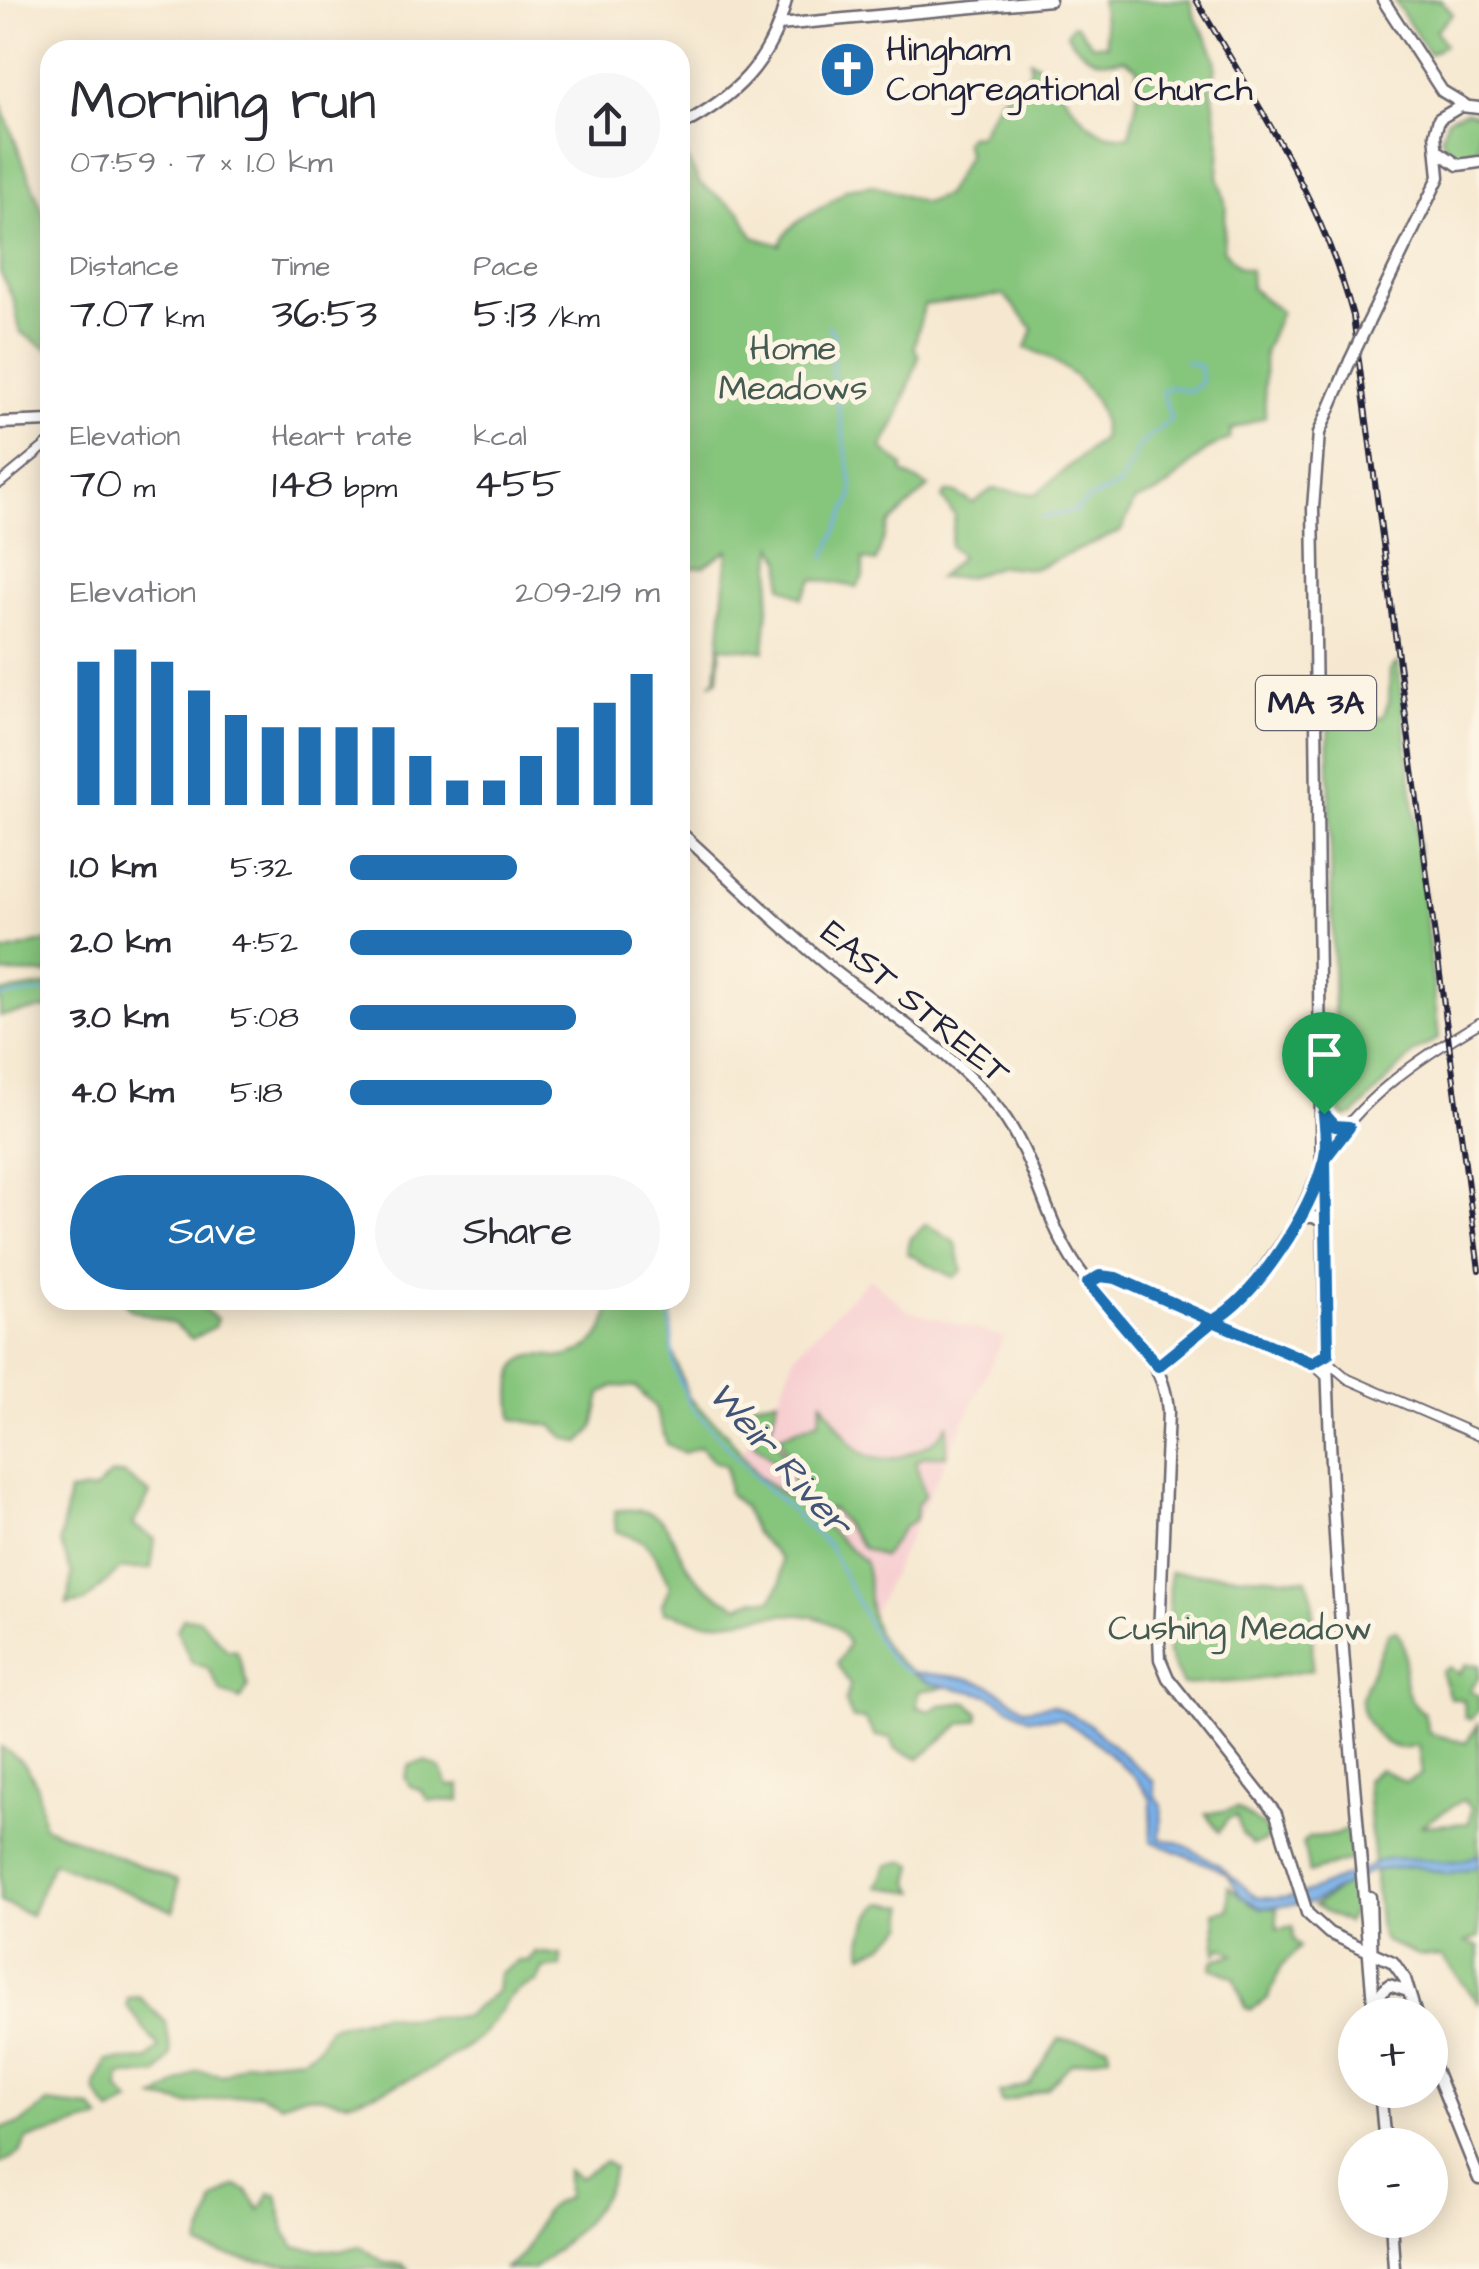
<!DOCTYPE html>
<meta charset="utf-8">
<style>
:root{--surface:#fff;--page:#f7f7f7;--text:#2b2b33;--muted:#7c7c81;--accent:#1f6fb2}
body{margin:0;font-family:"Architects Daughter",sans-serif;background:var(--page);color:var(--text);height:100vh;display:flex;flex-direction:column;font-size:38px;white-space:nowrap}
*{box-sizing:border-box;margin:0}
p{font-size:32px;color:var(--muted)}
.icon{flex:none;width:55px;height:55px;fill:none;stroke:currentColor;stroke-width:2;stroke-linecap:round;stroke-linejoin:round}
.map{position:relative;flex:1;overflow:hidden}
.sheet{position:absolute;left:40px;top:40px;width:650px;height:1270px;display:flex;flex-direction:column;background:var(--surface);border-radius:30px;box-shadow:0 5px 25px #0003}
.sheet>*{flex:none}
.buttons{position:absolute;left:1338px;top:1998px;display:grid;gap:20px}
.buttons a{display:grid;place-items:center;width:110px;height:110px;border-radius:50%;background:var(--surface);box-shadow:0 5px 25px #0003;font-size:50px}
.pin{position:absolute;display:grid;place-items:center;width:85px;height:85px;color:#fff;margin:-102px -42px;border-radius:50% 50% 50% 0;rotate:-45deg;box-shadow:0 0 10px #0007}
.pin .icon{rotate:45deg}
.round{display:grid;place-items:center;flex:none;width:105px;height:105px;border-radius:52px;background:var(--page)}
.overview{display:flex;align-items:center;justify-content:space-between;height:170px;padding:0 30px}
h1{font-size:55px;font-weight:600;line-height:75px}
.metrics{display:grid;grid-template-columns:repeat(3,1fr);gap:15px;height:170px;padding:10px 30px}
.metrics div{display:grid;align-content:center}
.metrics b{font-size:42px;font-weight:600}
.metrics small{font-size:28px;font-weight:400}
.metrics p{font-size:28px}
.chart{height:280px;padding:20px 30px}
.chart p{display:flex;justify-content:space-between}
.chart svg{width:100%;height:180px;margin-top:10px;stroke:var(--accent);stroke-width:6}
.primary-button{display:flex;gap:20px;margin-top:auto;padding:20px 30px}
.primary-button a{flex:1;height:115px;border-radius:60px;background:var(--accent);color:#fff;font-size:40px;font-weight:600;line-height:115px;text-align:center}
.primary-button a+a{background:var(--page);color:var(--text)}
ul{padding:0 30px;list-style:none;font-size:32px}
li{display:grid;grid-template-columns:160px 120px 1fr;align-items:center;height:75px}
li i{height:25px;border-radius:12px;background:var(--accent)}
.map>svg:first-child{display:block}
.built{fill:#f7cfd1}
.green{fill:#85c57c;stroke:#54745c;stroke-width:2.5;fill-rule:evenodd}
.water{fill:#7ab1e9;stroke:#4e6a92;stroke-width:2.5}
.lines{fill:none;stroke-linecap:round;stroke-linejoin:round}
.stream{stroke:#7ab1e9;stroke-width:2.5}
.minor-casing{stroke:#6c676f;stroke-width:12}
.major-casing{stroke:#6c676f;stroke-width:15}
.minor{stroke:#fff;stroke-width:8}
.major{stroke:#fff;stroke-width:10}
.rail-casing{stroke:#22223b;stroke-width:6}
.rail{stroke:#fcf5e5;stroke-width:2.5;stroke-dasharray:8;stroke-linecap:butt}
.major-bridge-casing{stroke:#6c676f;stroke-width:15;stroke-linecap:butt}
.major-bridge{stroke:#fff;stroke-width:10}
.route-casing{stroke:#fff;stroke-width:20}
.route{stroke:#1f6fb2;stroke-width:12}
.labels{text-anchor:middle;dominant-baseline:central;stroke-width:10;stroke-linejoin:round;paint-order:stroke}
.shield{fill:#fcf5e5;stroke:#63616e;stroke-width:2.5}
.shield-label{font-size:32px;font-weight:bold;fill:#22223b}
.poi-label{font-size:35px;fill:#22223b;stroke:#fcf5e5;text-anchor:start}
.park-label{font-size:35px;fill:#455b52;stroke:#fcf5e5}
.street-label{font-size:35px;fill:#22223b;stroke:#fcf5e5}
.water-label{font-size:38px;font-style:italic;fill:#415478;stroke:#fcf5e5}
</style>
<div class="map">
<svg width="1479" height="2269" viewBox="0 0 1479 2269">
<rect width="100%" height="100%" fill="#fcf5e5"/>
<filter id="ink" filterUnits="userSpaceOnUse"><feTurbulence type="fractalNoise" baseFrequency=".01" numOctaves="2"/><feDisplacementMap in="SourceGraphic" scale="20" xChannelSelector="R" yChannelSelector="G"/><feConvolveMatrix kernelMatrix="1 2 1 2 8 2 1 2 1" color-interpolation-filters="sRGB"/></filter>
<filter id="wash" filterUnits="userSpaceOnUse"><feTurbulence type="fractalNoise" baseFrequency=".0048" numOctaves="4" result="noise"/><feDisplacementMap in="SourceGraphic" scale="40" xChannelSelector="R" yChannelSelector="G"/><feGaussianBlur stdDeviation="2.25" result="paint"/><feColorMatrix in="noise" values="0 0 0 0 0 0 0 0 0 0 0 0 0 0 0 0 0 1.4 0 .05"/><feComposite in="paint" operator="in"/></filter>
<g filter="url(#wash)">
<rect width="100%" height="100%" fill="#f6e8d0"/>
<!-- built -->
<path class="built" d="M 869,1278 L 909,1311 L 1004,1337 L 871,1618 L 768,1483 L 736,1461 L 782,1390 L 795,1354 Z"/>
<!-- green -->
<path class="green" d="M 1101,0 L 1190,0 C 1195,32 1228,52 1211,83 L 1220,145 L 1218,175 L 1226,206 L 1223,249 L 1238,267 L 1250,270 L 1251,288 L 1281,312 L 1264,352 L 1265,417 L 1231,430 L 1230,439 C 1199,449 1189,469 1165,488 C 1158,494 1145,497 1135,501 L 1121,531 L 1046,564 L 1033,569 L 1001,566 L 967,577 L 938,578 L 961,557 L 950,546 L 955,516 L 942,498 L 946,493 L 954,492 L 973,503 L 992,489 L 1036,494 L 1102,439 C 1110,397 1060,358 1026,348 L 1033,329 L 1004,295 L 924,305 L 914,347 L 919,356 L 898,417 L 882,448 L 903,466 L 903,473 L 929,487 L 888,525 L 876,562 L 863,559 L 863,577 L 857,587 L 813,579 L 802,598 L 782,586 L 782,561 L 774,545 L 764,651 L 721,647 L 718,680 L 710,684 L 716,679 L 728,550 L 704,566 L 680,569 L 680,144 L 700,184 L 741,212 L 753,237 L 780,245 C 787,218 828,210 846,189 L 874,185 L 924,203 L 945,195 L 968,155 L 964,142 L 968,136 L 979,135 L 999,100 L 1030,73 L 1030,60 C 1062,74 1077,143 1129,136 L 1137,100 L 1137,68 L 1125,59 C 1097,65 1083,57 1067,34 L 1072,25 L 1077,26 L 1092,44 L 1107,45 Z
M 1394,0 L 1441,0 L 1453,14 L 1436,30 L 1445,45 L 1429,54 Z
M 0,102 L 50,230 L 47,349 L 20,332 L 14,301 L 0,272 Z
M 1466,111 L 1479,115 L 1479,155 L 1466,159 L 1449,153 L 1441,136 L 1448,118 Z
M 1398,662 L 1439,1038 L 1415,1052 L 1354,1115 L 1344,1117 L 1336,1106 L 1328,718 L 1383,717 L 1389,701 L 1390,670 Z
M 50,940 L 50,974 L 0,973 L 0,953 Z
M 50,985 L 50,1008 L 0,1016 L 0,993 Z
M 926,1224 L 956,1243 L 962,1271 L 954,1278 L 907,1253 L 911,1238 Z
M 124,1300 L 191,1300 L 217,1319 L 214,1327 L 192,1339 L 174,1324 L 129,1309 Z
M 608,1300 L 670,1300 L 673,1352 L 688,1397 L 726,1433 L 758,1476 L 816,1518 L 864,1561 C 870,1574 868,1586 869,1600 C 874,1650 903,1672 947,1687 L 919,1691 L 917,1707 L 930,1711 L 940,1705 L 968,1702 L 979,1713 L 978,1720 L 961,1724 L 919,1759 L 896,1749 L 891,1738 L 876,1736 L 864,1719 L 853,1719 L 845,1702 L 850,1685 L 837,1664 L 848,1644 C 827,1595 747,1622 709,1622 C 693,1622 680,1614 664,1612 L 662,1604 L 670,1586 L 655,1555 L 643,1541 L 616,1531 L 614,1511 C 683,1501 664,1552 704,1585 C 713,1593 728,1601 738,1606 L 754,1599 L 772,1600 L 781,1582 L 781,1559 L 755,1533 L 743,1506 L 729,1494 L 726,1466 L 713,1461 L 700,1447 L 684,1453 L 667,1444 L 655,1408 L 636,1387 L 614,1386 L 601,1394 L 594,1427 L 581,1443 L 565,1438 L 553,1426 L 513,1419 C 511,1400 505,1361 532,1356 C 542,1353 554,1358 564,1357 C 592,1351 613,1328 608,1300 Z
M 778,1399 L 770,1430 L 785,1457 L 783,1468 L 757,1446 L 741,1411 L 751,1403 Z
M 822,1401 C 849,1439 860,1475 913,1452 C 931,1444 939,1440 948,1423 L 946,1456 L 925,1456 L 915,1462 L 925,1494 L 917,1505 L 916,1519 L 903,1528 L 883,1557 L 863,1548 L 833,1509 L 813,1507 L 793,1490 L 792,1464 L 779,1436 L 819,1421 Z
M 124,1474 L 150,1494 L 133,1525 L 155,1539 L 151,1569 L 120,1569 L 85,1602 L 67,1605 L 72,1574 L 60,1542 L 69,1492 L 94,1490 L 110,1475 Z
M 1170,1572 L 1307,1579 L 1313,1600 L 1312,1670 L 1248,1681 L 1183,1685 L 1168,1654 Z
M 183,1618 L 200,1619 L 227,1650 L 237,1651 L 248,1687 L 240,1700 L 221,1692 L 208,1668 L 192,1663 L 177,1630 Z
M 1396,1631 C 1418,1657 1388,1685 1424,1713 L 1429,1733 L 1466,1743 L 1479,1723 L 1479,1938 L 1466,1942 L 1479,1947 L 1479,2003 L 1442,1957 L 1418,1955 L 1384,1941 L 1380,1932 L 1366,1779 L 1380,1769 L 1405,1782 L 1422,1774 L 1418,1745 C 1412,1745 1408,1748 1402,1748 C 1380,1747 1359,1717 1361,1697 L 1388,1633 ZM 1463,1800 L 1472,1808 L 1469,1823 L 1420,1826 Z
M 1466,1664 L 1479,1665 L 1479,1677 L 1470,1691 L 1479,1696 L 1479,1711 L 1471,1719 L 1465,1718 L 1464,1700 L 1450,1698 L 1441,1672 L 1449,1667 L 1459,1674 Z
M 0,1747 C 37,1766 39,1788 43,1826 L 178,1881 L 174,1911 L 53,1862 L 31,1915 L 0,1902 Z
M 425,1761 L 441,1769 L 448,1786 L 460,1785 L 460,1801 L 428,1800 L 421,1790 L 410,1786 L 405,1777 L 410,1765 Z
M 1237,1808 L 1269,1831 L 1266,1841 L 1253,1845 L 1242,1834 L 1237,1816 L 1228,1818 L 1219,1832 L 1206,1814 Z
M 1348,1829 L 1352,1859 L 1309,1873 L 1303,1843 L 1309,1837 L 1336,1835 Z
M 906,1861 L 914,1865 L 910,1883 L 916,1892 L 878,1887 L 888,1865 Z
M 1354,1879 L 1355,1904 L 1347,1923 L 1314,1906 Z
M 1228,1886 L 1254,1905 L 1277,1909 L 1277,1929 L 1293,1926 L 1294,1940 L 1300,1947 L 1280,1968 L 1269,1998 L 1251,2010 L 1246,2009 L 1234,1977 L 1211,1968 L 1214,1960 L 1235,1954 L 1222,1947 L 1216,1953 L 1214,1912 L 1229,1909 Z
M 883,1903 L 906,1906 L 906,1925 L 884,1945 L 863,1954 C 859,1940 869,1909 883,1903 Z
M 535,1952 L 561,1955 L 561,1967 L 543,1969 L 537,1982 C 504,1990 501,2018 477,2039 C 465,2049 445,2059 431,2069 C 422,2075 354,2103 346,2102 C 316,2098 310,2088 281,2104 L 258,2093 L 187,2104 L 155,2098 L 197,2071 L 224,2075 L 245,2062 L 303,2057 L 318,2047 L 329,2027 L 382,2014 L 401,2018 L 465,2016 L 497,1991 L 499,1973 L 519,1961 L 528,1961 Z
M 139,1997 L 166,2022 L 171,2055 L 157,2074 L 120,2075 L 119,2089 L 130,2102 L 111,2113 C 84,2081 97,2089 106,2061 L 148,2059 L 159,2048 L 127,2006 L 128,1998 Z
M 1059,2039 L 1108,2045 L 1109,2055 L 1071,2064 L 1047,2089 L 1002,2103 L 999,2093 L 1029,2085 Z
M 47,2103 L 92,2108 L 101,2119 C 74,2125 54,2133 27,2139 L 20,2153 L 0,2164 L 0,2128 L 20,2124 Z
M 605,2161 L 614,2168 C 606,2209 564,2244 533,2269 L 504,2269 C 531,2256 530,2232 546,2210 C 550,2203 561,2201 567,2197 L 567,2170 L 580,2178 Z
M 236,2186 L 247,2191 L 260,2210 L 270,2193 L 277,2194 L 285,2231 L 295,2247 L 339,2251 L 360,2246 L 385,2263 L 403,2264 L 408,2269 C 339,2269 260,2269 199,2247 C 200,2230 212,2219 213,2201 Z"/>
<!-- water -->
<path class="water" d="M 910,1672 L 966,1678 L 991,1686 L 1025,1709 L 1052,1705 L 1086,1722 L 1153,1781 L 1155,1796 L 1162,1805 L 1160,1839 L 1178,1842 L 1219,1865 L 1256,1897 C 1303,1904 1320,1883 1359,1871 C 1370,1868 1374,1861 1386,1859 C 1418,1854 1450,1870 1479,1854 L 1479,1866 L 1447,1874 L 1413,1866 L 1371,1871 L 1312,1903 L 1261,1908 L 1241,1896 L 1228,1875 L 1216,1868 L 1151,1841 L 1151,1799 L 1137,1779 L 1094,1740 L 1060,1718 L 1028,1718 L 988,1695 L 930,1683 Z"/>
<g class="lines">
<!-- stream -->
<path class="stream" d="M 680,301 L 681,301
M 1041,518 L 1078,510 L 1087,500 L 1119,486 L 1140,445 L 1171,419 L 1162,391 L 1171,387 L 1190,391 L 1201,382 L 1200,366 L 1185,361
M 824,559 L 852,497 L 852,486 L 832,369 L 834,335 L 828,325
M 0,997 L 50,991
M 669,1300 L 674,1366 L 690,1405 L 753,1475 L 829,1546 L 873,1633 L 892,1661 L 912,1673"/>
</g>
</g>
<g filter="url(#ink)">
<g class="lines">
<defs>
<path id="minor" d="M 0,483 L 50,442
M 1324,1114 L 1335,1126 L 1349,1127
M 1325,1158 C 1356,1100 1424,1055 1479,1023
M 1088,1283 L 1102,1276 L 1119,1279 L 1312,1363 L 1328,1378
M 1328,1362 L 1348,1379 L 1479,1436"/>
<path id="major" d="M 1383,0 L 1442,91 L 1465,105
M 779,25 L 1050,0
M 680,126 C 735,97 771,63 786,0
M 1439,152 L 1458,165 L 1479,162
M 1368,323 L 1439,177 L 1435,134 L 1439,119 L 1461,106 L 1479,108
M 1350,361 L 1319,433 L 1313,508 C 1319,827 1317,1146 1331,1464 C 1340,1647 1359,1834 1374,2015
M 0,423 L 50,421
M 680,832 C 731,878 779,926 832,969 C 889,1015 956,1053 1000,1111 C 1036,1158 1044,1219 1077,1267 C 1110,1316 1164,1348 1168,1411 L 1159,1636 L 1160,1659 L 1168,1678 L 1276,1814 L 1307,1913 L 1329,1933 L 1393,1962 L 1405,1979 L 1416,2015
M 1299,1217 L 1314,1217 L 1326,1224
M 1158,1366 L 1246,1294 L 1295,1225 L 1323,1164
M 1370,1897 L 1373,2005
M 1377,1998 L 1389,1985 L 1408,1991
M 1430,2057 L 1479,2179
M 1380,2090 L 1385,2145
M 1391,2220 L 1394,2269"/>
</defs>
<!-- minor casing -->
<use href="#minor" class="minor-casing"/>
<!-- major casing -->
<use href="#major" class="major-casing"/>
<!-- minor -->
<use href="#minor" class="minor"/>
<!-- major -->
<use href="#major" class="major"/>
<defs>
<path id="rail" d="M 1196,0 C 1256,102 1322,200 1353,316 L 1479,1270"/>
</defs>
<!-- rail casing -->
<use href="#rail" class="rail-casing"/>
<!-- rail -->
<use href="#rail" class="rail"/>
<defs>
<path id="major-bridge" d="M 1350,361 L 1368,323"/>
</defs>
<!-- major-bridge casing -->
<use href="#major-bridge" class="major-bridge-casing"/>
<!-- major-bridge -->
<use href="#major-bridge" class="major-bridge"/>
</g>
</g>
<g class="lines" filter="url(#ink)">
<defs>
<path id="route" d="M 1324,1114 C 1325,1128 1328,1147 1324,1161 C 1310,1212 1259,1294 1213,1321 L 1116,1278 L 1100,1276 L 1088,1283 L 1158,1366 L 1213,1321 L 1312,1363 L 1328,1354 L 1325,1158 L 1349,1127 L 1335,1126 L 1324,1114"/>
</defs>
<!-- route casing -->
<use href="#route" class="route-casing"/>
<!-- route -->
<use href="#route" class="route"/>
</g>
<!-- icons -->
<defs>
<symbol id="church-disc" viewBox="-11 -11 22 22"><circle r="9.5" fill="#1f6fb2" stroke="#fcf5e5"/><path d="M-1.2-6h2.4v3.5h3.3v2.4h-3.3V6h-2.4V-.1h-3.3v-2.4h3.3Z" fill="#fff"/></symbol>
</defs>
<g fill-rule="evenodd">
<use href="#church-disc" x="816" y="38" width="63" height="63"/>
</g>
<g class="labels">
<!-- shield labels -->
<rect class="shield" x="1256" y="676" width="120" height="54" rx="8"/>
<g class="shield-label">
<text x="1316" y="703">MA 3A</text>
</g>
<!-- poi labels -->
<g class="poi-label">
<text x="886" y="49">Hingham<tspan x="886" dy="40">Congregational Church</tspan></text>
</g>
<!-- park labels -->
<g class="park-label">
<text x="793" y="348">Home<tspan x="793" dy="40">Meadows</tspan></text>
<text x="1240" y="1628">Cushing Meadow</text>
</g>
<!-- street labels -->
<g class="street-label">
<text transform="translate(915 1003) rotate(40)">EAST STREET</text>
</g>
<!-- water labels -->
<g class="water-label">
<text transform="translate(779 1459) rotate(48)">Weir River</text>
</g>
</g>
</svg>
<div class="buttons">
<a>+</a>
<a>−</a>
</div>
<div class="pin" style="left:1324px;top:1114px;background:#1e9e55"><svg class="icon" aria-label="arrive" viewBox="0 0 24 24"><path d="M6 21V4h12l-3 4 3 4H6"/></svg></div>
<section class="sheet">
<div class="overview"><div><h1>Morning run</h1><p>07:59 · 7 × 1.0 km</p></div><a class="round"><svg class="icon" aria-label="share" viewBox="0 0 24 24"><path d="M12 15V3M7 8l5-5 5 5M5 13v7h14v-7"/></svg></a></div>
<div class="metrics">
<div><p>Distance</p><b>7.07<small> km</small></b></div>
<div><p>Time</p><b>36:53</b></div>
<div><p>Pace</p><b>5:13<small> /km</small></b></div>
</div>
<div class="metrics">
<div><p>Elevation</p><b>70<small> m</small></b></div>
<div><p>Heart rate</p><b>148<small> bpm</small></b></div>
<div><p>kcal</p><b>455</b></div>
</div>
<div class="chart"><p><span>Elevation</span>209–219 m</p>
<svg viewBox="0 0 160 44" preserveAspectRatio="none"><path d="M5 44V9M15 44V6M25 44V9M35 44V16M45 44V22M55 44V25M65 44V25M75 44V25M85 44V25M95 44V32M105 44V38M115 44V38M125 44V32M135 44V25M145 44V19M155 44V12"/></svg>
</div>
<ul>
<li><b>1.0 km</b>5:32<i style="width:54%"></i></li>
<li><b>2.0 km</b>4:52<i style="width:91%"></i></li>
<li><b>3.0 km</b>5:08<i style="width:73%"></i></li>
<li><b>4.0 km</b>5:18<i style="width:65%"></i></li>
</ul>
<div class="primary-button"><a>Save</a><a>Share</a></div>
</section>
</div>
